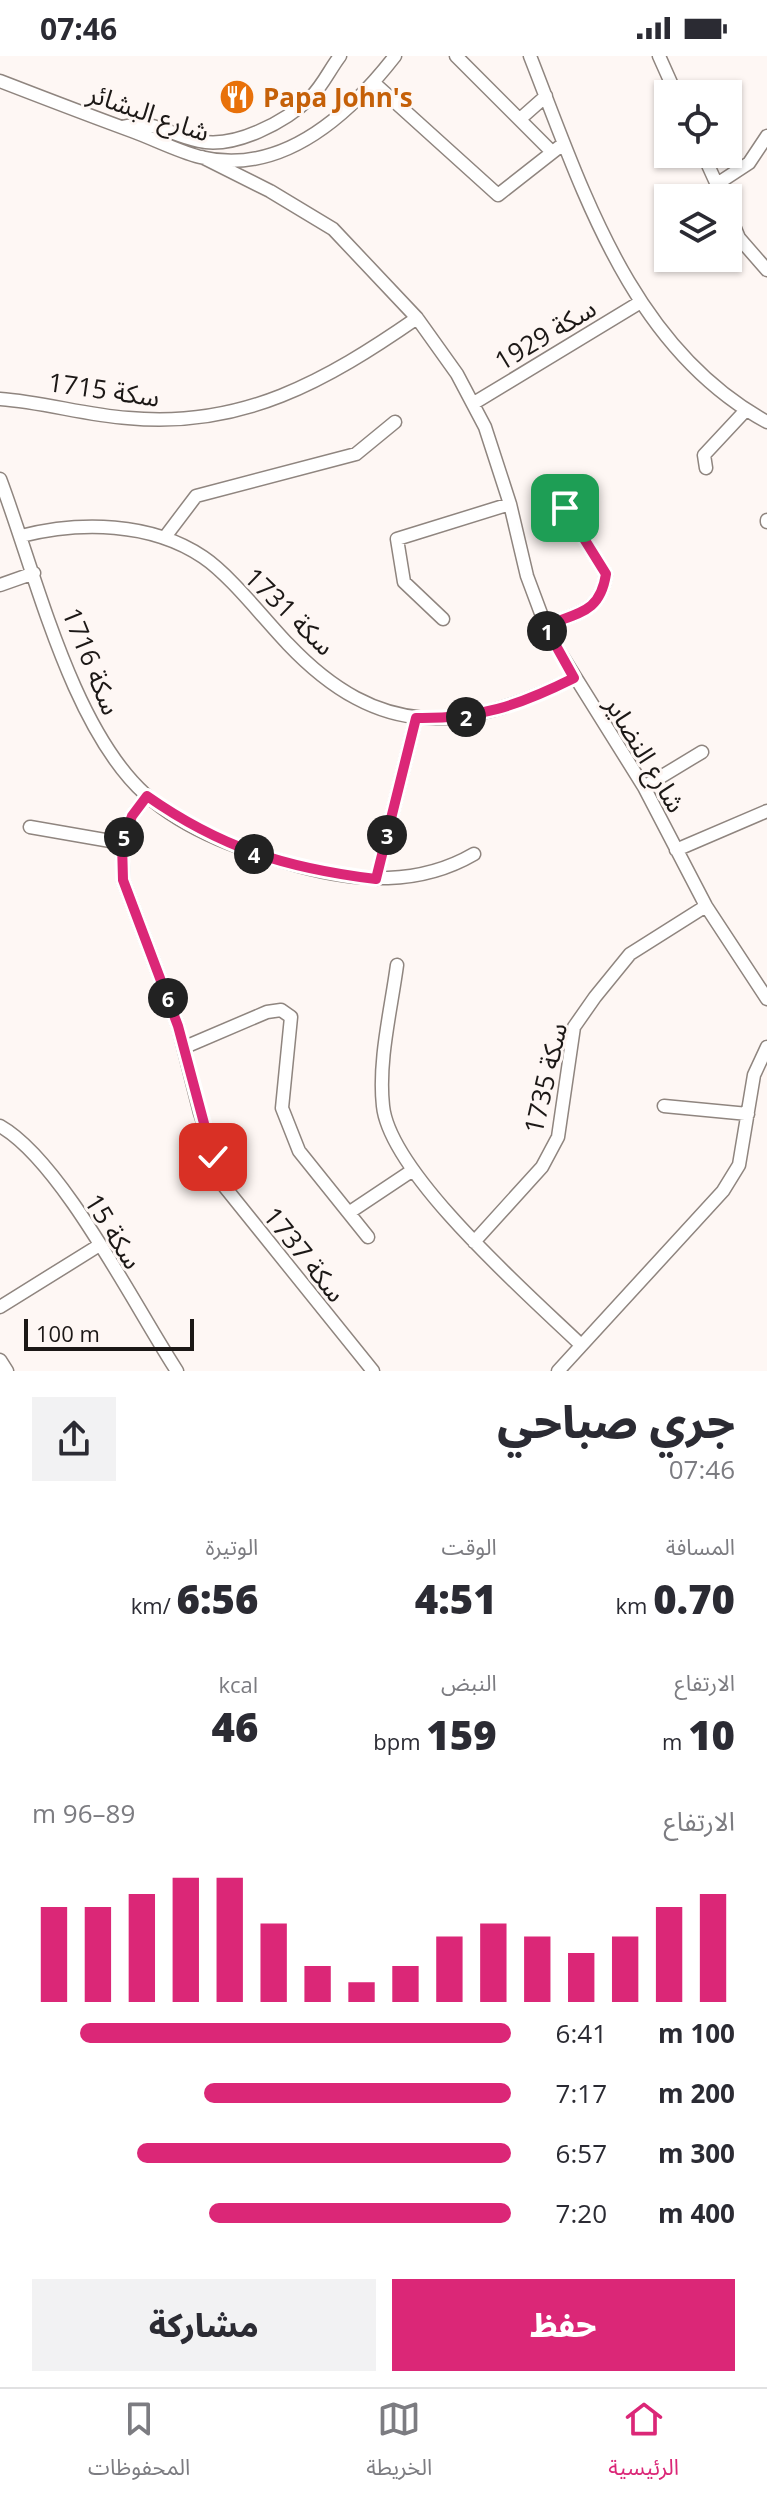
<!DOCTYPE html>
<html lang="ar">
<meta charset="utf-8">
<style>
:root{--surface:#fff;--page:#f2f2f3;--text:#2b2b33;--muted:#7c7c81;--line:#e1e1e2;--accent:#db2777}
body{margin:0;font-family:"Open Sans","Noto Sans Arabic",sans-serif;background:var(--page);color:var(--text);direction:rtl;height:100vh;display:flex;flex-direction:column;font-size:30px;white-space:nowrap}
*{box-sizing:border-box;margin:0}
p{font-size:26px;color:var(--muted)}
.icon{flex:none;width:44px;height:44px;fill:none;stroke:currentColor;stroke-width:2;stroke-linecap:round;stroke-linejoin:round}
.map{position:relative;height:1315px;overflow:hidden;direction:ltr}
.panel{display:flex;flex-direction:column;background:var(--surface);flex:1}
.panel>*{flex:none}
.fabs{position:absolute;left:654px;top:24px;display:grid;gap:16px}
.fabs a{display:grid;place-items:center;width:88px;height:88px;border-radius:0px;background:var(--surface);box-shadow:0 2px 6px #0004;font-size:40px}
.scale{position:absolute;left:24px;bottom:20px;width:170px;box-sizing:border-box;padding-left:8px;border:4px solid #1c1816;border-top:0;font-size:22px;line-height:28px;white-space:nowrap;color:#1c1816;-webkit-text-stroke:6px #fef7f4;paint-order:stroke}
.pin{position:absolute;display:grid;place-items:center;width:68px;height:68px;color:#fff;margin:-34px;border-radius:16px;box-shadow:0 4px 12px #0006}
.km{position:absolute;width:40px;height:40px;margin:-20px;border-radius:50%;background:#222;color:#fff;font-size:22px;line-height:40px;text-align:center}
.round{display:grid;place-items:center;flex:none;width:84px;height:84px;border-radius:0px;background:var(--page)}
.head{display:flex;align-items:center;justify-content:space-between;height:136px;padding:0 32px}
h1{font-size:44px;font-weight:800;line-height:60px}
.figures{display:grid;grid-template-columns:repeat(3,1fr);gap:12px;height:136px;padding:8px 32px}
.figures div{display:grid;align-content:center}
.figures b{font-size:40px;font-weight:800}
.figures small{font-size:22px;font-weight:400}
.figures p{font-size:22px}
.chart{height:224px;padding:16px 32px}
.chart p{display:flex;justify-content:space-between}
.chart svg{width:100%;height:144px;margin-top:8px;stroke:var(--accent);stroke-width:6}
.action{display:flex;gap:16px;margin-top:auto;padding:16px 32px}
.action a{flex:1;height:92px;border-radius:0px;background:var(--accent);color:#fff;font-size:32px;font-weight:800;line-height:92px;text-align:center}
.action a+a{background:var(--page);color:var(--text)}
ul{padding:0 32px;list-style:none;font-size:26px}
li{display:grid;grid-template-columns:128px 96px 1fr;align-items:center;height:60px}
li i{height:20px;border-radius:10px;background:var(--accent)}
.status{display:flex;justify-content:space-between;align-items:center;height:56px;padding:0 40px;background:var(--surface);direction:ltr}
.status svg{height:22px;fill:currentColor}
.tab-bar{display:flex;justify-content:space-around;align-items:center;height:112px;border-top:2px solid var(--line);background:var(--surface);font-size:22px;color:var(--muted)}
.tab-bar a{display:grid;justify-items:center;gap:4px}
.tab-bar .selected{color:var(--accent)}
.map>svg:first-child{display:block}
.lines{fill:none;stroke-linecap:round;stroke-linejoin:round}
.street-casing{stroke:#8f857f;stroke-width:15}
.street{stroke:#fff;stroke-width:12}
.route-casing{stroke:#fff;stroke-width:16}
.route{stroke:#db2777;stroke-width:10}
.labels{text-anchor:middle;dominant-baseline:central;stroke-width:6;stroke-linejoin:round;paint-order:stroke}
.food-label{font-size:26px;font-weight:bold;fill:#c56008;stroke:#fef7f4;text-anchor:start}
.street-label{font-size:26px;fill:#1c1816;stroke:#fef7f4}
</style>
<div class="status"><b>07:46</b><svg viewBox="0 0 49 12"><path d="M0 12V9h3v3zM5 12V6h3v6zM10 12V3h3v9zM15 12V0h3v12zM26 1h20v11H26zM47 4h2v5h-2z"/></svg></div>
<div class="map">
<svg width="767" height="1315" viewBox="0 0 767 1315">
<rect width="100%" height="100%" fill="#fef7f4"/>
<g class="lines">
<defs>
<path id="street" d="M 456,0 L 552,96
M 530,0 C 583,135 631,292 767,366
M 659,0 L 676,38
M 0,25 C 44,42 88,59 132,75 C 154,83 177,95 200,101 C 282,121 349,59 395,0
M 374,27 L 498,139 L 563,88
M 520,63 L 546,40
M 122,71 C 155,63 167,78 199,85 C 234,93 286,66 311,41 C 323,29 330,13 340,0
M 703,98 L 723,142
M 202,101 L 270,135 L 333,173 L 417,262 L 457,318 L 485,371 L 510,448 L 527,520 L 549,579 L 644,731 L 706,850 L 767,943
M 717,128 L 749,107 L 767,80
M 728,155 L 739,182 L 767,214
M 0,343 C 43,346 85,359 128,362 C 242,373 326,325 417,262
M 474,347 L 639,247
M 706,412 L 704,399 L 746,354
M 0,423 C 36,518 71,672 146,739 C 189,777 245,795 299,810 C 358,826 419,830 474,798
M 767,464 L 767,466
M 21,480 C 80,465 151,466 203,501 C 230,519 264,563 288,588 C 380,685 463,677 574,622
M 165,481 L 196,440 L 356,398 L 395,366
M 0,529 L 34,517
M 443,563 L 404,526 L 397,483 L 510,448
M 545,570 C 579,556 600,557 606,518 L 565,452
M 644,731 L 702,696
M 147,740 L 132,760 L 122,787 L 123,824 L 178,970 L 200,1057 L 224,1130 L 373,1315
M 30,771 L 122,787
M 676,794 L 767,755
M 376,823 L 416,662
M 397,909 C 391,954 378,1005 383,1050 C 390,1118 530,1240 581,1289
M 185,991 L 267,956 L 281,954 L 291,961 L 282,1052 L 299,1095 L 368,1181
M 664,1050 L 748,1058
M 0,1070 C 62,1105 135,1251 177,1315
M 350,1156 L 413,1114
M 474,1186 L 542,1111 L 558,1081 L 574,971 L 595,941 L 630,898 L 706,850
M 0,1251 L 98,1190
M 0,1304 L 7,1315
M 558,1315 L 723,1135 L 739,1109 L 754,1019 L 767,991"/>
</defs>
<!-- street casing -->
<use href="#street" class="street-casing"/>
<!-- street -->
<use href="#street" class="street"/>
</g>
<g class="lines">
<defs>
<path id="route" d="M 213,1101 L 178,970 L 123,824 L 122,787 L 132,760 L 147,740 C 221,792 286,812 376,823 L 416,662 C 479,663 518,650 574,622 L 545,570 C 579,556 600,557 606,518 L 565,452"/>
</defs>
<!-- route casing -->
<use href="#route" class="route-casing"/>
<!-- route -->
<use href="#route" class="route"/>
</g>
<!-- icons -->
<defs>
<symbol id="restaurant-disc" viewBox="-11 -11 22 22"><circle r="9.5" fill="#e8710a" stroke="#fef7f4"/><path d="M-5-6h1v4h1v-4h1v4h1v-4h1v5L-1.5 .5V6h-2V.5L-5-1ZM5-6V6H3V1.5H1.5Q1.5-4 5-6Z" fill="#fff"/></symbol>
</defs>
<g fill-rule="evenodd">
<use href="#restaurant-disc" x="217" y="21" width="40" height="40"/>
</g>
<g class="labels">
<!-- food labels -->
<g class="food-label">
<text x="263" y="41">Papa John's</text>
</g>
<!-- street labels -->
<g class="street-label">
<text transform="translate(149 56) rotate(19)">شارع البشائر</text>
<text transform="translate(545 278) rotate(-31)">سكة 1929</text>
<text transform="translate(104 333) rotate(8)">سكة 1715</text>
<text transform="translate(290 555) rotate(44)">سكة 1731</text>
<text transform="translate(92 605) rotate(68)">سكة 1716</text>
<text transform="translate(646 698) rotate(59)">شارع النضاير</text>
<text transform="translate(545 1022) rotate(-77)">سكة 1735</text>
<text transform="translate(114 1175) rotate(58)">سكة 15</text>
<text transform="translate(305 1198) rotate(51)">سكة 1737</text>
</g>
</g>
</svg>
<div class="fabs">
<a><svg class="icon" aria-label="locate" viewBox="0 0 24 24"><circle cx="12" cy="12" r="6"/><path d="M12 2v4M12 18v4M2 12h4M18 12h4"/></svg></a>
<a><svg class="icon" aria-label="layers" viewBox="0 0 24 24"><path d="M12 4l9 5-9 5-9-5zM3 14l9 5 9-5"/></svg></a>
</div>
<div class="scale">100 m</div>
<div class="pin" style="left:565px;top:452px;background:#1e9e55"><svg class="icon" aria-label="arrive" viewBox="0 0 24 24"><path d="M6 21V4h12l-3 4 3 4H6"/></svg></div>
<div class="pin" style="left:213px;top:1101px;background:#d93025"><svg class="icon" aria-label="check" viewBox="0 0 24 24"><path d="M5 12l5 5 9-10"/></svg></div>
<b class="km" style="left:547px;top:575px">1</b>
<b class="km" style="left:466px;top:661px">2</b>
<b class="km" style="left:387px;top:779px">3</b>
<b class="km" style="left:254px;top:798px">4</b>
<b class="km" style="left:124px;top:781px">5</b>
<b class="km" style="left:168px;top:942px">6</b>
</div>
<section class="panel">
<div class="head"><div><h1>جري صباحي</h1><p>07:46</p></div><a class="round"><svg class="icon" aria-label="share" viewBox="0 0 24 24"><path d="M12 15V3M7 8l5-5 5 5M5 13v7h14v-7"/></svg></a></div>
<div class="figures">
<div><p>المسافة</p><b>0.70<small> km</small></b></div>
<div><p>الوقت</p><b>4:51</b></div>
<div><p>الوتيرة</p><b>6:56<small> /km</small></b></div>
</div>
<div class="figures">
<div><p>الارتفاع</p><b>10<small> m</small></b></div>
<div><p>النبض</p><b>159<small> bpm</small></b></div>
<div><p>kcal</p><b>46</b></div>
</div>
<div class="chart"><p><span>الارتفاع</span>89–96 m</p>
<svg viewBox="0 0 160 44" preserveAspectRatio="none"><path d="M5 44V15M15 44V15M25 44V11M35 44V6M45 44V6M55 44V20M65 44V33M75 44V38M85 44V33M95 44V24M105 44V20M115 44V24M125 44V29M135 44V24M145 44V15M155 44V11"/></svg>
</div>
<ul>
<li><b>100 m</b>6:41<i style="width:90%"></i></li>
<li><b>200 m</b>7:17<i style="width:64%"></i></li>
<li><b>300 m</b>6:57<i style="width:78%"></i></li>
<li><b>400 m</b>7:20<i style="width:63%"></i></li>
</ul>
<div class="action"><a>حفظ</a><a>مشاركة</a></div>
</section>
<nav class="tab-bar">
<a class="selected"><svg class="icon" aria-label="home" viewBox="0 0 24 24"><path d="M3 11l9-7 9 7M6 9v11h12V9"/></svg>الرئيسية</a>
<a><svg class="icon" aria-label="map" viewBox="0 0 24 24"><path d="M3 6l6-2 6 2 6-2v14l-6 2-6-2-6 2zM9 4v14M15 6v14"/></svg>الخريطة</a>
<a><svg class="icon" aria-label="saved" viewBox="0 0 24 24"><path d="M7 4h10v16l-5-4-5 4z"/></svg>المحفوظات</a>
</nav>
